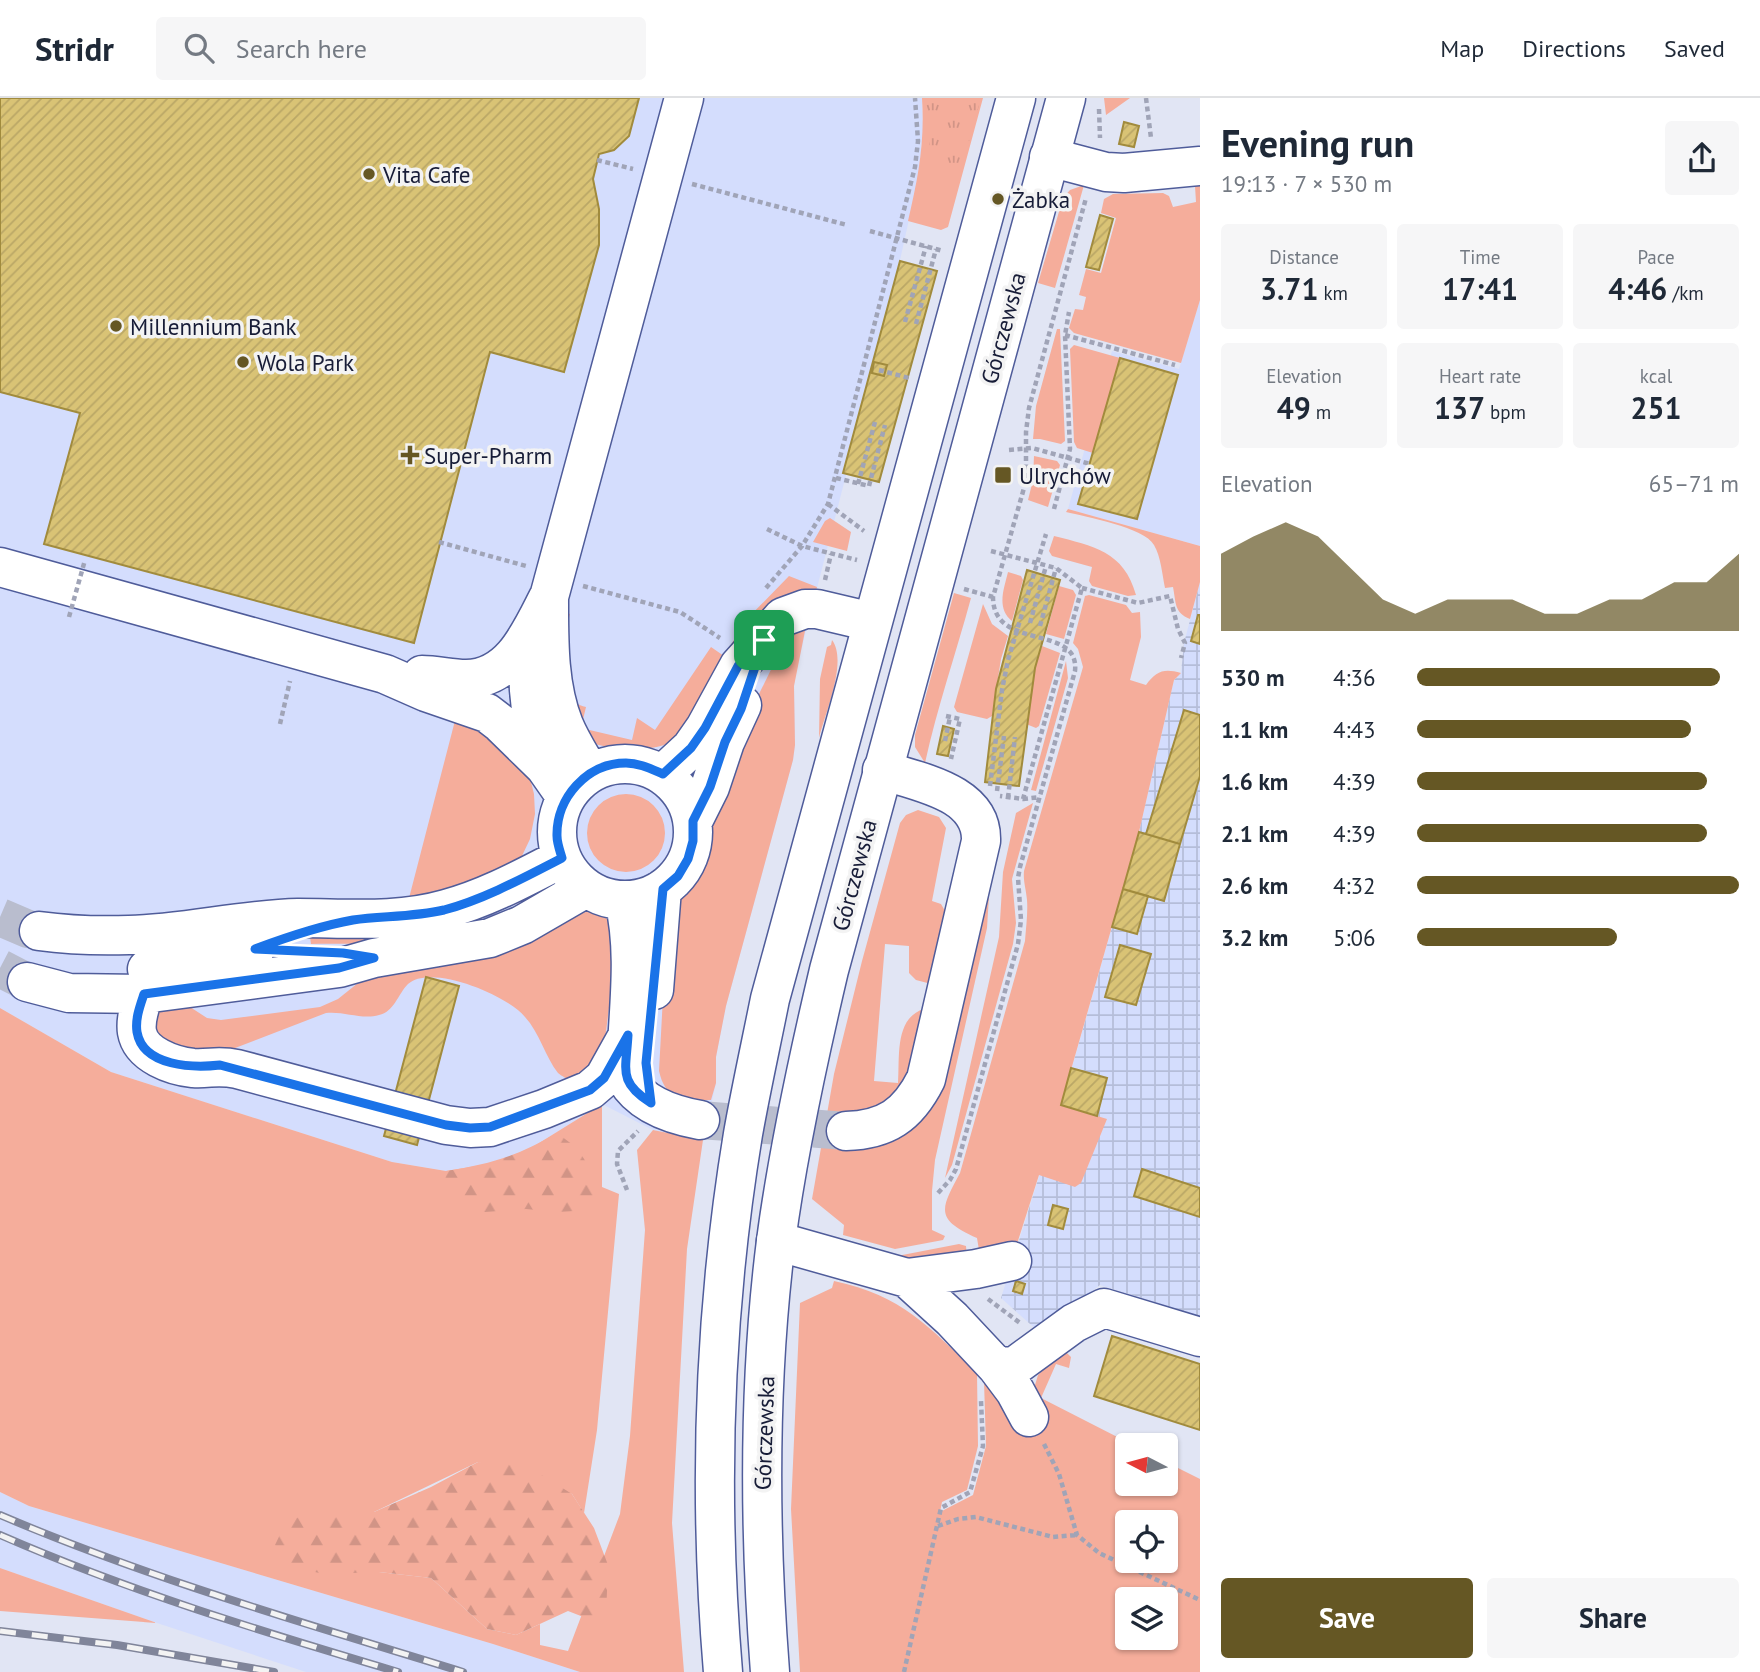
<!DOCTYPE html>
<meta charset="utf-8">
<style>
:root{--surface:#fff;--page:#f6f6f7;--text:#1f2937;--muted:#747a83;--line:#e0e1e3;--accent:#655724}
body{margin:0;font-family:"PT Sans",sans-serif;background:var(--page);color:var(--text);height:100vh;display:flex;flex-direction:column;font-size:26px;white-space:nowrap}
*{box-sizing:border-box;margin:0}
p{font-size:23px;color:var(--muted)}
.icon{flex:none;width:38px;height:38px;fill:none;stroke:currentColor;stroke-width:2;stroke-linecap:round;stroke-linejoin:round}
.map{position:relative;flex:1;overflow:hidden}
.side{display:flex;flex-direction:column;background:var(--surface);width:560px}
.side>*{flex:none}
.needle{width:46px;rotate:276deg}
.tools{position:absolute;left:1115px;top:1335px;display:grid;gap:14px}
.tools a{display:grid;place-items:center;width:63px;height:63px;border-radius:7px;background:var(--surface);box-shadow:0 2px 5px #0004;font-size:35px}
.pin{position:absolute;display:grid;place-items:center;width:60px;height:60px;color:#fff;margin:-30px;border-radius:14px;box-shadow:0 4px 10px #0006}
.round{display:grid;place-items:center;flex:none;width:74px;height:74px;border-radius:7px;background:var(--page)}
.summary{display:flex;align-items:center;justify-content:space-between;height:119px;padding:0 21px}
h1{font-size:38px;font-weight:600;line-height:52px}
.stats{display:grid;grid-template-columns:repeat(3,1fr);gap:10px;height:119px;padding:7px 21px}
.stats div{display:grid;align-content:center;border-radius:7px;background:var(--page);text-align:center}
.stats b{font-size:30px;font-weight:600}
.stats small{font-size:19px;font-weight:400}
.stats p{font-size:19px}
.chart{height:196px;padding:14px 21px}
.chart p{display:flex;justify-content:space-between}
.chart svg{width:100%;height:126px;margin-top:7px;fill:var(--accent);opacity:.7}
.button{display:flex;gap:14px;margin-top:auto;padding:14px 21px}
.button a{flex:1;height:80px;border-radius:7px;background:var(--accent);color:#fff;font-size:28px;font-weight:600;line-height:80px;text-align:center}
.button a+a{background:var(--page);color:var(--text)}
ul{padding:0 21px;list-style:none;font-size:23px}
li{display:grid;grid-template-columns:112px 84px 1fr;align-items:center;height:52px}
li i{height:18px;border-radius:9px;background:var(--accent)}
header{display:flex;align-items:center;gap:42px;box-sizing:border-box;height:98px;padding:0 35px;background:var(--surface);border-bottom:2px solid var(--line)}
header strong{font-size:33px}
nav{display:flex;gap:38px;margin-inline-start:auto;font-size:24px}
.search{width:490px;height:63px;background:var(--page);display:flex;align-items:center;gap:18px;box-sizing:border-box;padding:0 24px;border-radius:7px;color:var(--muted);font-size:26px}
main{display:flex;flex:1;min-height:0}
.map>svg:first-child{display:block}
.built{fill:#d4ddfd}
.industrial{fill:url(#industrial-grid)}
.green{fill:#f5ad9b;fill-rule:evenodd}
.forest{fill:url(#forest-firs)}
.park{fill:url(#park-tufts)}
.building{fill:url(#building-hatch);stroke:#a18b3d;stroke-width:2}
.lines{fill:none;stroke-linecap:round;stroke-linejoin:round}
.minor-tunnel{stroke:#b9bdce;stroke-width:38;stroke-dasharray:38 19;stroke-linecap:butt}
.minor-casing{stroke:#4f5c9a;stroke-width:41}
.major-casing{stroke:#4f5c9a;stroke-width:41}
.path{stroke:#a0a4b7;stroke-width:4.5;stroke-dasharray:5 3.5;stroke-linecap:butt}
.minor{stroke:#fff;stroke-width:38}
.major{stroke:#fff;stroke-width:38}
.rail-casing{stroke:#80859a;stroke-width:8}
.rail{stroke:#f3f3f3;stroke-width:5;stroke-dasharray:16;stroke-linecap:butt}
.path-bridge{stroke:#a0a4b7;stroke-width:4.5;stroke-dasharray:5 3.5;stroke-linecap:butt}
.route-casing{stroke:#fff;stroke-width:14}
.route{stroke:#1a73e8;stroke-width:9}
.poi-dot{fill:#655724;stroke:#f3f3f3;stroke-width:2.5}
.labels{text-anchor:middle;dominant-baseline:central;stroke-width:7;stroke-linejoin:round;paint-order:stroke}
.poi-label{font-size:23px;fill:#171c37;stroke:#f3f3f3;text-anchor:start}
.street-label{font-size:23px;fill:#171c37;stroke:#f3f3f3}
</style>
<header>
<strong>Stridr</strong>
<div class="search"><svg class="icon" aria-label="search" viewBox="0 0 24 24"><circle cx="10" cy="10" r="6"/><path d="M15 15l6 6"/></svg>Search here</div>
<nav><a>Map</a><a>Directions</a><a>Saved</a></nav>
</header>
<main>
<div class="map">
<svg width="1200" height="1574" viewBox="0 0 1200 1574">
<defs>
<pattern id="industrial-grid" width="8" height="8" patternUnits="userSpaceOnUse" patternTransform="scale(1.75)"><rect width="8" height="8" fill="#d4ddfd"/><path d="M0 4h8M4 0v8" fill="none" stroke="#b5bdd9"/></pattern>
<pattern id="forest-firs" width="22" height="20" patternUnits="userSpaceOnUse" patternTransform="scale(1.75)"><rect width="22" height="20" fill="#f5ad9b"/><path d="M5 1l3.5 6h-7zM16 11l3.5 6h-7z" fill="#d19486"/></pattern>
<pattern id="park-tufts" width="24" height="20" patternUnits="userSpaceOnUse" patternTransform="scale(1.75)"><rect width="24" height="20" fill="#f5ad9b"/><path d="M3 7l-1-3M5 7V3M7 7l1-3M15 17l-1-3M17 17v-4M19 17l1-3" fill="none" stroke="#d19486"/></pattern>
<pattern id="building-hatch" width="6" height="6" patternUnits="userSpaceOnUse" patternTransform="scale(1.75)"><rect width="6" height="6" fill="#d9c375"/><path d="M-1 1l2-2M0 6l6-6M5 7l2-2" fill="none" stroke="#baa766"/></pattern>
</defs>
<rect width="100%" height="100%" fill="#e1e5f4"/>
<!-- built -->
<path class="built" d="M 0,0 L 922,0 L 923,33 L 919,76 L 893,194 L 797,568 L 794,588 L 795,647 L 793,662 L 726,908 L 716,959 L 716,985 L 703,1042 L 653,1032 L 602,1006 L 531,1050 L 495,1065 L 446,1073 L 392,1064 L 111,974 L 0,910 Z
M 1200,202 L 1200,448 L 1068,411 L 1112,253 L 1179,271 Z
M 0,1394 L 29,1408 L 493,1546 L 580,1574 L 306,1574 L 157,1525 L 0,1470 Z"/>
<!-- industrial -->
<path class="industrial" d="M 1200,484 L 1200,1218 L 1100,1187 L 1039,1234 L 1001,1200 L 1061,1008 L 1139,734 L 1174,582 L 1181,575 L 1184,545 Z"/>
<!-- green -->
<path class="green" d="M 922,0 L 983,0 L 948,129 L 941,132 L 908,123 C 918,80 925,45 922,0 Z
M 1104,0 L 1130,0 L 1106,17 Z
M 1084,87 L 1055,190 L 1038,185 L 1063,100 L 1070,92 Z
M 1200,87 L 1200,202 L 1181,265 L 1074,235 L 1069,230 L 1075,211 L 1083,212 L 1086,199 L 1079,197 L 1086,171 L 1101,175 L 1116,120 L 1101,115 L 1104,101 L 1113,96 L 1163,95 L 1169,98 L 1173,109 L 1196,104 L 1195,88 Z
M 1057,231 L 1060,231 L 1065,343 L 1061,346 L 1040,341 L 1033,341 L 1036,308 Z
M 1074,247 L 1120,260 L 1093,355 L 1077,350 L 1074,344 L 1070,251 Z
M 1034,358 L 1057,363 L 1060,367 L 1048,409 L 1028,402 L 1033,382 Z
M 1068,411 L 1200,448 L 1200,484 L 1190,521 C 1174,515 1176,504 1173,489 L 1165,490 C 1162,476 1161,459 1154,447 C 1144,429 1086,419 1066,414 Z
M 830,420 L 851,434 L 847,453 L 813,444 L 825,423 Z
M 1054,438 C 1093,448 1124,453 1136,497 L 1128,498 L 1092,488 L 1089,483 L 1092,469 L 1052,458 L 1049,453 Z
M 1008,474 L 1021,478 L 1023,482 L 1012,523 C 996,510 1004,491 1008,474 Z
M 789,478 L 817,489 L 815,496 C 753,497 727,554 702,602 C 697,612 692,627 684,635 C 668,650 651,651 630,650 C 614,649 592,650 580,637 C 556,611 558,546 561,513 L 570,516 L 560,555 L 569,558 C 564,579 559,602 586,609 L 581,630 L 632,642 L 637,620 L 655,632 L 711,549 L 724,558 L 747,521 Z
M 1059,488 L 1073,492 L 1076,497 L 1064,541 L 1046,536 Z
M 954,495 L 971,500 C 956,555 937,610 925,665 L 915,649 L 915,637 Z
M 1089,497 L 1126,507 L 1132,515 L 1140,514 L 1141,539 L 1130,582 L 1146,587 C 1156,573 1164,570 1181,575 L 1174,582 L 1139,734 L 1061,1007 L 1107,1021 L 1081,1085 L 1075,1089 L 1039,1077 L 1016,1149 L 1011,1150 L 1010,1144 L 979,1152 L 977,1140 C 935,1121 940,1112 960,1075 L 1025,843 C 1026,829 1028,815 1027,802 C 1026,791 1023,783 1024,773 L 1083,569 L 1078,551 L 1073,545 L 1085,498 Z
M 983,506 L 992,526 L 1008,538 L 1001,561 L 992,618 L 987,621 L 957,614 L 954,609 Z
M 806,528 L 794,588 L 795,647 L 793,662 L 726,908 L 716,959 L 716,985 L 711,1002 C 684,1002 666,1004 659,973 L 666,843 L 679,802 L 701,775 L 708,759 L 712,727 L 735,645 L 786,541 L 793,534 Z
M 832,542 C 848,563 825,616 819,640 L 820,581 L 827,549 L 831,547 Z
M 1042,548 L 1060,555 L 1039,628 L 1036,630 L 1026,626 L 1035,570 Z
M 1066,563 L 1068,580 L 1036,693 L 1031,692 Z
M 458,611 L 528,672 L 534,696 L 535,716 L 530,741 L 521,760 L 502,773 L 408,804 Z
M587 735a39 39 0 1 1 78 0a39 39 0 1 1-78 0Z
M 1033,705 L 1012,781 L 1016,825 L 1013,846 L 952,1067 L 945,1080 L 999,839 L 1003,774 L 1016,715 Z
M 918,712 L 939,719 L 946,730 L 932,803 L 941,806 L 950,822 L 935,887 L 916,882 L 909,875 L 909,848 L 885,846 L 874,983 L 898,985 C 900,960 894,920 924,911 L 911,971 L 862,1051 C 929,1044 945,987 958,931 L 954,930 L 986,797 L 989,798 L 987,830 L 935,1062 L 932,1093 L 932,1132 L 945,1138 L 943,1142 L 895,1151 L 843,1137 L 844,1127 L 812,1101 L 834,976 L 862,863 L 900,725 L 906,717 Z
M 548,782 L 553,790 C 496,816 439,837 376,844 C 355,847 332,845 311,846 L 310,839 Z
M 588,814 L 601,817 L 612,824 L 623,858 L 610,902 L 603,957 L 572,983 C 568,981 561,978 558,975 C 546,960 539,934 525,919 C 507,897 431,865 408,886 C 398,896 394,914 379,917 C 362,922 344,913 326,915 L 209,960 L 155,946 L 150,913 L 187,907 L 207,920 L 221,922 L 320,909 L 338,901 L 368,877 L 570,815 Z
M 0,910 L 111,974 L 392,1064 L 446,1073 L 495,1065 L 531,1050 L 602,1006 L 602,1089 L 619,1096 L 597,1332 L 584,1415 L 572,1396 L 478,1364 L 374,1414 L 379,1474 L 431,1480 L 487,1531 L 516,1537 L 540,1526 L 540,1547 L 568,1553 L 620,1416 L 630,1338 L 645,1132 L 637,1052 L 653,1032 L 703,1042 L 687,1151 L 672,1425 L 684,1574 L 580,1574 L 493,1546 L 29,1408 L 0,1394 Z
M 959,1146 L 966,1148 L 967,1161 L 916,1163 L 892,1159 Z
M 834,1183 C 903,1198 928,1228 977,1275 L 978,1348 L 967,1392 L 942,1404 L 940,1414 L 973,1397 L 986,1348 L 984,1283 L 1032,1297 L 1038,1277 L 1061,1253 L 1065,1253 L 1071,1259 L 1069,1270 L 1056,1266 L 1041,1300 L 1133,1347 L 1127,1348 L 1127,1386 L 1166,1386 L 1166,1364 L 1200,1381 L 1200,1574 L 800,1574 L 791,1411 L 800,1205 L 832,1190 ZM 1127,1424 L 1166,1424 L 1166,1463 L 1127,1463 ZM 1127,1502 L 1166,1502 L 1166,1540 L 1127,1540 Z
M 0,1470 L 157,1525 L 0,1513 Z"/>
<!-- forest -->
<path class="forest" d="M 557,1035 L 577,1050 L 602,1089 L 591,1112 L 557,1114 L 526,1111 L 470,1115 L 444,1092 L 446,1073 C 490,1066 518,1058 557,1035 Z
M 478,1364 L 526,1367 L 572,1396 L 594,1430 L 608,1467 L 606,1519 L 586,1520 L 568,1513 L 516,1537 L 487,1531 L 431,1480 L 379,1474 L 323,1476 L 291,1468 L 275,1447 L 287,1422 L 324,1413 L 374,1414 L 431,1389 Z"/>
<!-- park -->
<path class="park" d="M 926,0 L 981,0 L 961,72 L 931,64 Z"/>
<!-- building -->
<path class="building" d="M 0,0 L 639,0 L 629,38 L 614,52 L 599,56 L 593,81 L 599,111 L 599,147 L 564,274 L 490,254 L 414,545 L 44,446 L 80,315 L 0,294 Z
M 1124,24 L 1139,28 L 1134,49 L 1119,46 Z
M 1100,117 L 1113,121 L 1099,172 L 1086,169 Z
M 900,163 L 937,173 L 879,384 L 843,375 Z
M 1120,260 L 1178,277 L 1137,421 L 1078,406 Z
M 874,264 L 887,267 L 884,278 L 872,275 Z
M 1027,472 L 1060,482 L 1035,570 L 1019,688 L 985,684 L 996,591 Z
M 1198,517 L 1200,517 L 1200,546 L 1191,543 Z
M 1184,612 L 1200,617 L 1200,678 L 1180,746 L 1146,736 Z
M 943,628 L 954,631 L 948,658 L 937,656 Z
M 1139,734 L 1180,746 L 1164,803 L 1123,791 Z
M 1123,791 L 1148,798 L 1137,836 L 1112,829 Z
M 1120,847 L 1151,856 L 1136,907 L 1105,899 Z
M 426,879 L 459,888 L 417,1047 L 384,1038 Z
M 1071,970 L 1107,980 L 1097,1018 L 1061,1007 Z
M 1142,1071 L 1200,1090 L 1200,1119 L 1134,1098 Z
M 1053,1107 L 1068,1111 L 1063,1131 L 1048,1127 Z
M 1016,1183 L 1025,1186 L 1022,1196 L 1013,1193 Z
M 1112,1238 L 1200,1266 L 1200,1332 L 1094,1298 Z"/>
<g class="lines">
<!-- minor-tunnel -->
<path class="minor-tunnel" d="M 0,819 L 28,831 L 39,833
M 0,870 L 27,884
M 700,1022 L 846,1033"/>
<defs>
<path id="minor" d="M 1049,59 L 1106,74 L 1124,75 L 1200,68
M 0,469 L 385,576 L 426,594 L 487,615 L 500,625 L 545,669 L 566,699
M 531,544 C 524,588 532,626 545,667
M 422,577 C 437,577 451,581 466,581 C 511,581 530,535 548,500
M557 734a68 68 0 1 1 136 0a68 68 0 1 1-136 0Z
M 590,675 C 581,659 571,644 564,627 C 548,587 549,541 549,499 L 684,0
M 663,676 L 691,650 L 705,630 L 739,568 L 783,519 L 805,511 L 817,511 L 872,524
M 693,723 L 710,689 L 725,644 L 742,607
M 624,802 C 638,862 626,921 626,981 C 641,1007 672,1017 700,1022
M 39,833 C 69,837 98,838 129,837 C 185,836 241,821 298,820 C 348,820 397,825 446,811 C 487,800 525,779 562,760
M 147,871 L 255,851
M 27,884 L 69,895 L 144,896 L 339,870 L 374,860 L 490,840 L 522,827 L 586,790
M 654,892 L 662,791
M 144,896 C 140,908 135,921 137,934 C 141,957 173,968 193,970 C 210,971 218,967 237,971 L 446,1027 L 470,1030 L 490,1029 L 544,1011 L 590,992 L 604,980 L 628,937
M 846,1033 C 886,1032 908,1017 926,981 L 981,743 C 983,694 918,684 882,672
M 776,1143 L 907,1180 L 952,1221 L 997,1269 L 1015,1293 L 1029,1319
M 907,1180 L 976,1171 L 1012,1163
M 997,1269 L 1015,1268 L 1074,1225 L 1104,1210 L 1200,1239"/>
<path id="major" d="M 723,1574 C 708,1396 714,1212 743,1036 C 751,991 761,946 770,901 L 1016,0
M 770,1574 C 759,1431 758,1286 776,1143 C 788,1052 808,961 829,872 L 1066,0"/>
</defs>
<!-- minor casing -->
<use href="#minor" class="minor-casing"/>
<!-- major casing -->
<use href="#major" class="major-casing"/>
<!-- path -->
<path class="path" d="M 1146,0 L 1151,40
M 1099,11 L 1100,40
M 597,62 L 633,71
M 692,86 L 847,127
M 870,133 L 943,153
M 905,224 L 926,148
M 916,226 L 936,151
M 1065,237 L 1175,267
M 879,272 L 909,280
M 1009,352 L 1032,350 L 1090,366
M 836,380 L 869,388
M 858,386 L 875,324
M 869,388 L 885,327
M 828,406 L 864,433
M 1054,411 L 1070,351 L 1065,237 L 1069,214
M 767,431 L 802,448 L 857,462
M 439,444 L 526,468
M 991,453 L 1056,470 L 1082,490 L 1023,701 L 1000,698
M 825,482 L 831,456
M 583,488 L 680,514 L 720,540
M 766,490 L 802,448 L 828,406 L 915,69 L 918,43 L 915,0
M 1082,490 L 1138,505 L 1170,498 L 1178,531 L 1185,545 L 1181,560
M 964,491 L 993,499
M 1030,525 L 1046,468
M 1040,528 L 1056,470
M 946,618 L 960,621 L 951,661
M 280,626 L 290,583
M 945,643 L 950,619
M 990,688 L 1002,592 L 1008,562 L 1046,436
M 997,693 L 1004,638
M 1008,700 L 1015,639
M 1023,701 L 1040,699
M 627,1092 L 617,1066 L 618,1053 L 638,1033
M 938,1095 L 950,1082 L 956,1071 L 1018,846 L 1021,822 L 1018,780 L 1020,769 L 1075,573 C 1080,525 993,554 993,499 L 1026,383 L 1026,334 L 1029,310 L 1086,100
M 988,1201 L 1020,1225
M 1044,1346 L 1059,1376 L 1077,1437 L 1099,1455 L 1200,1502
M 938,1428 L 958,1421 L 976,1419 L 1053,1439 L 1077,1437
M 904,1574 L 941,1410 L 970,1394 L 983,1348 L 981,1303"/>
<!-- minor -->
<use href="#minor" class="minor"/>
<!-- major -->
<use href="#major" class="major"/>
<defs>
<path id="rail" d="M 0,1417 C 150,1481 308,1526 463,1574
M 0,1437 C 128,1493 264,1534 398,1574
M 0,1533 L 117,1547 L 274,1574"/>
</defs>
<!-- rail casing -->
<use href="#rail" class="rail-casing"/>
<!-- rail -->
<use href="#rail" class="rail"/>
<!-- path-bridge -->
<path class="path-bridge" d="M 69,519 L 85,462"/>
</g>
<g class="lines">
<defs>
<path id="route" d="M 764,542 L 741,611 L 725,644 L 710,689 L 693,723 L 693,743 L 688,761 L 678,778 L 663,791 L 646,965 L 651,1005 C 618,984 626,973 628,937 L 604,980 L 590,992 L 490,1029 L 470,1030 L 446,1027 L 220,967 C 194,970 143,969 137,934 C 135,921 140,908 144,896 L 339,870 L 374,860 L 343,855 L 255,851 C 287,839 319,828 353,822 C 383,818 414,819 444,812 C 485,801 525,779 562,760 C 560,753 557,745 557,738 C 556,700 587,665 626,665 C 639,665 651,671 663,676 L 691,650 L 705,630 L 738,568 Z"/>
</defs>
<!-- route casing -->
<use href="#route" class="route-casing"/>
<!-- route -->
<use href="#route" class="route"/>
</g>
<!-- markers -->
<g class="poi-dot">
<circle cx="369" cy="76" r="7"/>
<circle cx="998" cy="101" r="7"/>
<circle cx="116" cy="228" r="7"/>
<circle cx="243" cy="264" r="7"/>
<path d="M406.5 346.5h7v7h7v7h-7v7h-7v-7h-7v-7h7z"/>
<rect x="994" y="368" width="18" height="18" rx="3.5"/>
</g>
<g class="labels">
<!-- poi labels -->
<g class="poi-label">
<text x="383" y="76">Vita Cafe</text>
<text x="1012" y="101">Żabka</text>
<text x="130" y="228">Millennium Bank</text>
<text x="257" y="264">Wola Park</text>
<text x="424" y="357">Super-Pharm</text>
<text x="1019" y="377">Ulrychów</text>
</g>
<!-- street labels -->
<g class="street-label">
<text transform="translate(1003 230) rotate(-75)">Górczewska</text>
<text transform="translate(854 777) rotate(-75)">Górczewska</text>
<text transform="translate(764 1335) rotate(-88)">Górczewska</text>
</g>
</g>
</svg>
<div class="tools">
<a><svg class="needle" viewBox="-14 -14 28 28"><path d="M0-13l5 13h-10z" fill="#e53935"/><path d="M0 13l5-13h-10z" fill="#747a83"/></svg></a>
<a><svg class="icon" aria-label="locate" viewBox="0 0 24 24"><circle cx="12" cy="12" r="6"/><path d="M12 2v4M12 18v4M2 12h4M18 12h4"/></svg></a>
<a><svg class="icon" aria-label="layers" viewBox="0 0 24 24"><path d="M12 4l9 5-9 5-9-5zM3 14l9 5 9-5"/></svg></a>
</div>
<div class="pin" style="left:764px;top:542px;background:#1e9e55"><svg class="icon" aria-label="arrive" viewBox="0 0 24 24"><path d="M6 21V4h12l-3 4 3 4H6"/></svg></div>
</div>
<section class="side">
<div class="summary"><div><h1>Evening run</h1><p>19:13 · 7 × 530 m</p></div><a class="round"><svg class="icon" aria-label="share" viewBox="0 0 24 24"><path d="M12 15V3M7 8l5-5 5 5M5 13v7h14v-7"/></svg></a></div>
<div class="stats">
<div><p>Distance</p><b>3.71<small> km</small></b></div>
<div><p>Time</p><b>17:41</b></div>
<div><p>Pace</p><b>4:46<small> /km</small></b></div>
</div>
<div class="stats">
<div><p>Elevation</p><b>49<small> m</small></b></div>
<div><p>Heart rate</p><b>137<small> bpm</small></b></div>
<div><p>kcal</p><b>251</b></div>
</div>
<div class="chart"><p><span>Elevation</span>65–71 m</p>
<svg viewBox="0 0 160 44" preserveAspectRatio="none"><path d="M0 44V17L10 11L20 6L30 11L40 22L50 33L60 38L70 33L80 33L90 33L100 38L110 38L120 33L130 33L140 27L150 27L160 17V44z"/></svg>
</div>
<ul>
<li><b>530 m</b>4:36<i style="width:94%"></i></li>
<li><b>1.1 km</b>4:43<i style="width:85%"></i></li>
<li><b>1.6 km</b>4:39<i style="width:90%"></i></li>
<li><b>2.1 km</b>4:39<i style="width:90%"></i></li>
<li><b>2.6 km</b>4:32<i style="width:100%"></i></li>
<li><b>3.2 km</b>5:06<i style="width:62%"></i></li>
</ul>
<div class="button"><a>Save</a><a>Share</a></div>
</section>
</main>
